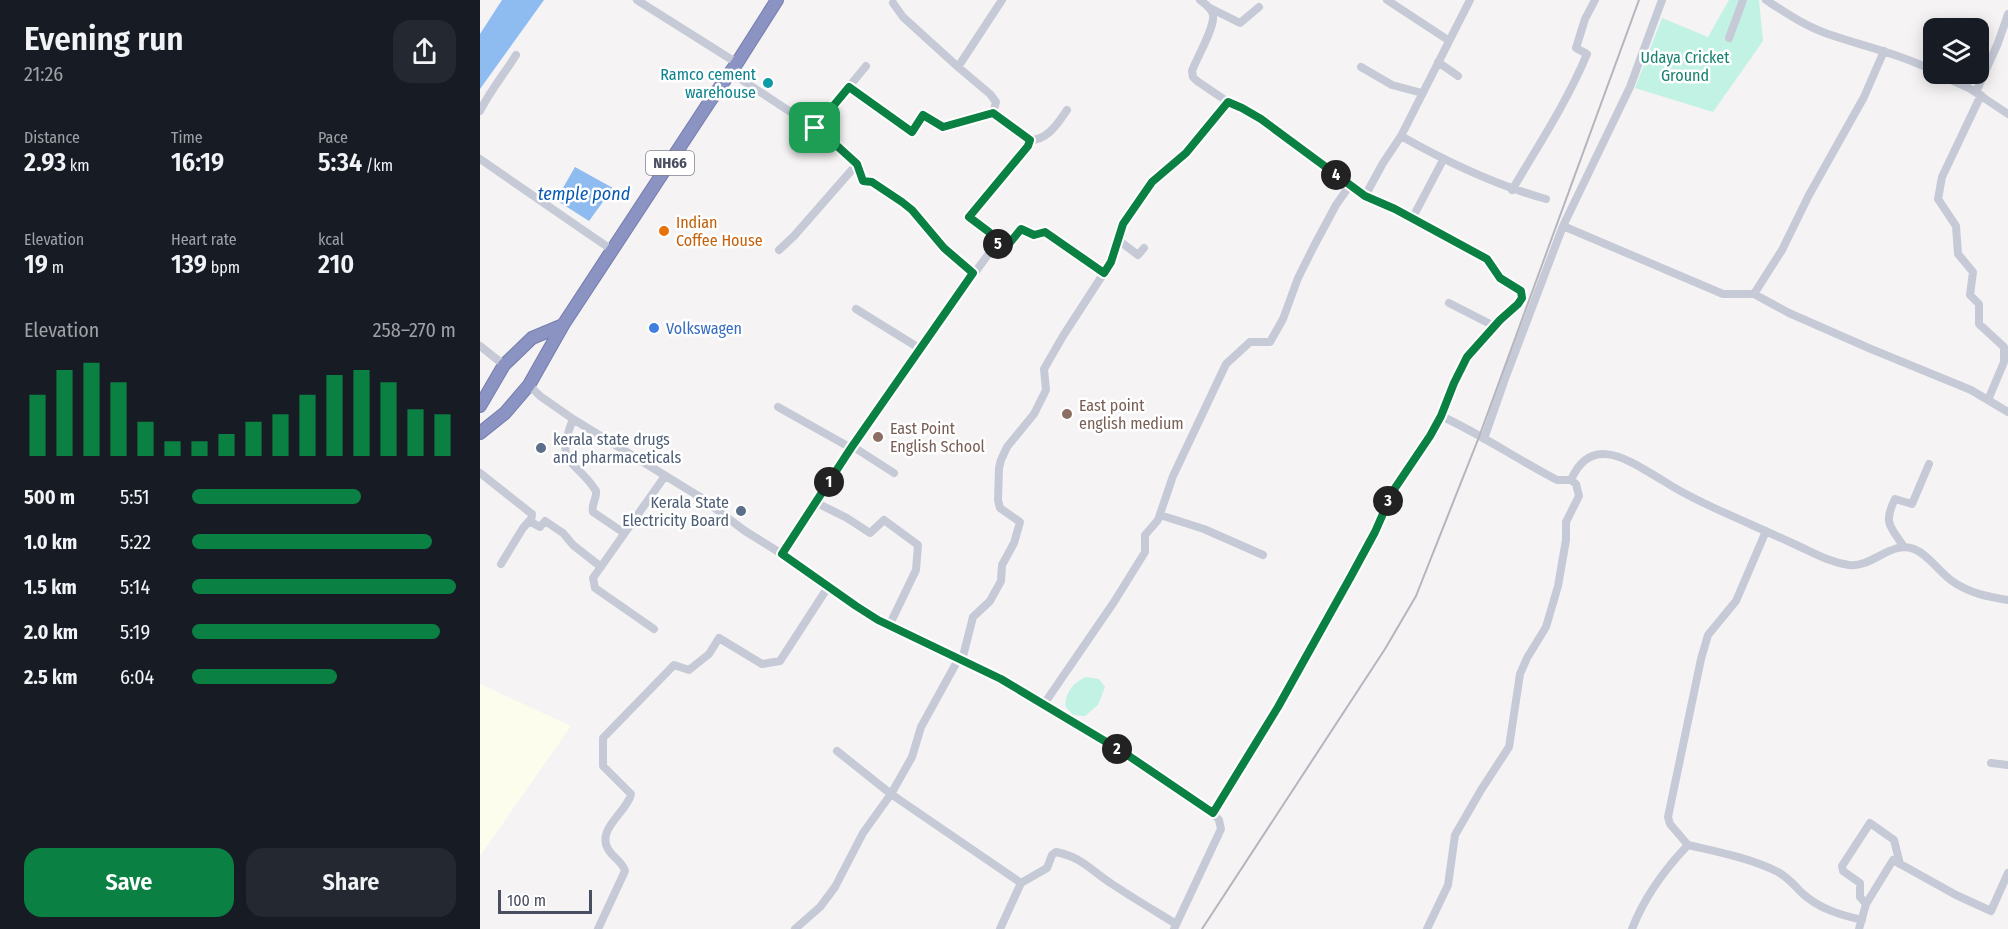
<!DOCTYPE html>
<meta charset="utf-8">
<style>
:root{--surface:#171b24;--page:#242831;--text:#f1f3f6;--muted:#9ea1a6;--accent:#0b8043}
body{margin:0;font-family:"Fira Sans Condensed",sans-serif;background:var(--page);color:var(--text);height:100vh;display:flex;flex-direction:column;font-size:22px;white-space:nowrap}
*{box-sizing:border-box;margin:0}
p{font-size:20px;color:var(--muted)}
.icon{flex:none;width:33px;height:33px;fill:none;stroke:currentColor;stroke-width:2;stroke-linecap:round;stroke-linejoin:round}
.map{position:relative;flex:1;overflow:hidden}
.side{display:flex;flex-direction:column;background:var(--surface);width:480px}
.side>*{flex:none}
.tools{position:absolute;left:1443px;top:18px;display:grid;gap:12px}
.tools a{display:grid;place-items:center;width:66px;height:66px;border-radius:12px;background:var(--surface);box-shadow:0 3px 15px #0003;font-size:30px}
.scale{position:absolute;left:18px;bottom:15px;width:94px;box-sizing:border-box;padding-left:6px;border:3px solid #494e61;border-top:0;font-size:16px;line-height:21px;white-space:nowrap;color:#494e61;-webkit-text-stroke:4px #fff;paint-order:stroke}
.pin{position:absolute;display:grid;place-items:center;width:51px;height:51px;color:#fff;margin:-26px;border-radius:12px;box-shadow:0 3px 9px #0006}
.km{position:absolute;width:30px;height:30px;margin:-15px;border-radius:50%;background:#222;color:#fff;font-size:16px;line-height:30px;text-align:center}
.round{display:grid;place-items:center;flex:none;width:63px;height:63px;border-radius:18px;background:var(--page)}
.headline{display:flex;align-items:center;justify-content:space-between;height:102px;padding:0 24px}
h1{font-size:33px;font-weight:600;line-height:45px}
.stats{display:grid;grid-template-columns:repeat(3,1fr);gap:9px;height:102px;padding:6px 24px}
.stats div{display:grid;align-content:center}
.stats b{font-size:26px;font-weight:600}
.stats small{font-size:16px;font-weight:400}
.stats p{font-size:16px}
.chart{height:168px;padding:12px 24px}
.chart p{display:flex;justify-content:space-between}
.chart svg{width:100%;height:108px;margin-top:6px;stroke:var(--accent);stroke-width:6}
.button{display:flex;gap:12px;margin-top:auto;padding:12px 24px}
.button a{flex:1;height:69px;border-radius:18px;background:var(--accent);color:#fff;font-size:24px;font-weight:600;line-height:69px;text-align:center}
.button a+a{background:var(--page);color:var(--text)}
ul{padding:0 24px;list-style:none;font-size:20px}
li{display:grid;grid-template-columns:96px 72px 1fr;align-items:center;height:45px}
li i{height:15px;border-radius:8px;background:var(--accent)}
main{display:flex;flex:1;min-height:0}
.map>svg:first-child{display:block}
.commercial{fill:#fdfdee}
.green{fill:#c2f2e4}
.water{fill:#8ebcf0}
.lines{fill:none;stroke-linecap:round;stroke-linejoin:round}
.highway-casing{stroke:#757dae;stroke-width:14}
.minor{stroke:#c6cad7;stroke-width:8}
.highway{stroke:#8a93c2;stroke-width:12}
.rail{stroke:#b4b5bd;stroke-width:2}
.route-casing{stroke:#fff;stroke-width:12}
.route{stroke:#0b8043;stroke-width:8}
.culture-dot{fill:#0f9aa8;stroke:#fff;stroke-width:2}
.food-dot{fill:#e8710a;stroke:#fff;stroke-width:2}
.shop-dot{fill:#3f7fe0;stroke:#fff;stroke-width:2}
.education-dot{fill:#8d6e63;stroke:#fff;stroke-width:2}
.service-dot{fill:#5c6f8a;stroke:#fff;stroke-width:2}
.labels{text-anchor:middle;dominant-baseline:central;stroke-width:5;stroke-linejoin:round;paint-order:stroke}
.shield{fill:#fff;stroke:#808390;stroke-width:1.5}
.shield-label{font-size:15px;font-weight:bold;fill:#494e61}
.park-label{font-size:16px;fill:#15816e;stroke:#fff}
.culture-label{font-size:16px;fill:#0d838f;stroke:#fff;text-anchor:end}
.food-label{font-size:16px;fill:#c56008;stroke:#fff;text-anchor:start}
.shop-label{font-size:16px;fill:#366cbe;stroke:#fff;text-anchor:start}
.education-label{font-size:16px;fill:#785e54;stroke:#fff;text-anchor:start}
.service-label{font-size:16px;fill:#4e5e75;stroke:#fff;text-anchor:start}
.water-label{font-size:18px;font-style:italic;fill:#0859b5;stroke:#fff}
</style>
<main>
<section class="side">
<div class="headline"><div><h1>Evening run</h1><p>21:26</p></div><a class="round"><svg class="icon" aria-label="share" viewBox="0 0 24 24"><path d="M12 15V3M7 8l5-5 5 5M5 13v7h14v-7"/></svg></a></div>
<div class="stats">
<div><p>Distance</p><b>2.93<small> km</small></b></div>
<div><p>Time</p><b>16:19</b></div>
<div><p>Pace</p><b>5:34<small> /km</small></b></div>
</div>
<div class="stats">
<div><p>Elevation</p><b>19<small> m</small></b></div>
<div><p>Heart rate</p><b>139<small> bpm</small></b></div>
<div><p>kcal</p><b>210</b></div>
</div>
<div class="chart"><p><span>Elevation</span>258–270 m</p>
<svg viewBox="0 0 160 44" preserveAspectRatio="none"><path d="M5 44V19M15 44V9M25 44V6M35 44V14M45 44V30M55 44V38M65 44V38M75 44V35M85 44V30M95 44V27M105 44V19M115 44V11M125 44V9M135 44V14M145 44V25M155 44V27"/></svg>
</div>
<ul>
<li><b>500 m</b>5:51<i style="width:64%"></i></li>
<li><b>1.0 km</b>5:22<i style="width:91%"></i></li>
<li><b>1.5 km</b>5:14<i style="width:100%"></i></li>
<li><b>2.0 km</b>5:19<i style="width:94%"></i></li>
<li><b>2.5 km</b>6:04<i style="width:55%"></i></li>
</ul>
<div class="button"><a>Save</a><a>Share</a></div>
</section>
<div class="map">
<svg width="1528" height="929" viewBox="0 0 1528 929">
<rect width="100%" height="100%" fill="#f5f3f3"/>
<!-- commercial -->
<path class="commercial" d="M 0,684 L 91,726 L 0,856 Z"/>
<!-- green -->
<path class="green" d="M 1249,0 L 1279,0 L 1283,41 L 1233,112 L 1155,88 L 1182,18 L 1228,37 Z
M 606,677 L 619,679 L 625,687 L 618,705 L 605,716 L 593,715 L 585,706 C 586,691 593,683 606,677 Z"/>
<!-- water -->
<path class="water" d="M 22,0 L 64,0 L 0,89 L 0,34 Z
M 95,167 L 133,188 L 109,221 L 76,200 Z"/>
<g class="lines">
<defs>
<path id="highway" d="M 0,406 L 24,365 L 52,338 L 83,325
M 0,433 L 25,413 L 49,385 L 83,325 L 230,101 L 257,63 L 297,0"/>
</defs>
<!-- highway casing -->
<use href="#highway" class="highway-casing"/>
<!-- minor -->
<path class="minor" d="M 157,0 L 257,63
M 720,0 C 725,4 732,8 733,15 C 735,28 717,57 712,71 L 713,77 L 717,81 L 748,102 L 762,108 L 781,119 L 885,196 L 915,209 L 1007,259 L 1015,273 L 1020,278 L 1041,291 L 1042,295 L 1038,304 L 1020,320 L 987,358 L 974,383 L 961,416 L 913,491 L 877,566 L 798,707 L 733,813
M 907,0 L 968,40
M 1286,0 C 1306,13 1325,26 1348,34 C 1383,46 1420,54 1454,71
M 413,3 L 423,17 L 478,67
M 730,8 L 760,23 L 779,7
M 1249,38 L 1263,0
M 958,62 L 978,76
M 881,67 L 912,85 L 942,93
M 250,72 L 344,134 L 377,164 L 383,181 L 392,182 L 422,202 L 432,210 L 463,248 L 493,273
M 1458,74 L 1489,88 L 1528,114
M 369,87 L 432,132 L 443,115 L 463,127 L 513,113
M 1496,92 L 1518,43 L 1528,14
M 1501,95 L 1462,177 L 1458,199 L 1476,226 L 1478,254 L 1493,272 L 1490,295 L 1499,304 L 1499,324 L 1524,347 L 1524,362 L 1508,400
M 0,111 C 10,91 24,74 36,55
M 335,128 L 386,66
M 921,136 C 967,162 1015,185 1066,199
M 550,140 C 568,140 578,123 587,110
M 0,159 L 132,250
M 1032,190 C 1058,146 1087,102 1107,54 L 1096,48 L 1105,19 L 1115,0
M 885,196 L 903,163 L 921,136 L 990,0
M 932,219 L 963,160
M 1083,226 L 1243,294 L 1274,294 L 1309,313 L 1391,349 L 1491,390 L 1528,412
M 638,240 L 658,255 L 664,248
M 516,244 L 509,232 L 489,217 L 547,146 L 550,140 L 513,113 L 516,102 L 510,94 L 478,67 L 522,0
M 516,244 L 528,245 L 541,229 L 554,235 L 565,232 L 624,273
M 299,250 L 314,236 L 377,164
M 1274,294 L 1302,250 L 1329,195 L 1384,97 L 1404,51
M 969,303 L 1014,326
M 376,309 L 439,348
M 0,346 L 24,365 L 22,368
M 49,385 L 60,396 L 93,419 L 220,497 L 265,531 L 302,554 L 383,611 L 521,679 L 643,752 L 733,813 L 739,820 L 741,829 L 694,929
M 298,407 L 371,448 L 372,446 L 414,473
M 961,416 C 1001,434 1038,460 1077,480 L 1091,480 C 1112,432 1151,462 1182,480 C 1197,490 1213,498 1230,506 C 1258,519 1286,531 1314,544 C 1332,552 1348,562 1369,565 C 1392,568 1411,540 1434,549 C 1449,555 1459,572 1472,581 C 1489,593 1508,597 1528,600
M 93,419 C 74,467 94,457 116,491 C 117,499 111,504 113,512 L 144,533
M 1004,439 L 1026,376 L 1083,226 L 1150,87 L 1182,0
M 372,446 L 439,348 L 516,244
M 0,473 L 52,514 L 51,522 L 60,527 L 65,521 L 83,533 L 93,545 L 121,567
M 335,502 L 367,518 L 390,533 L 404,520 L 438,545 L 436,570 L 409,626
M 680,515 L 724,529 L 783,555
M 1424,547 C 1410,526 1403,523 1415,499 L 1432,504 L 1449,464
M 302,554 L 371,448
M 21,564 L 43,528 L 51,519
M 174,629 L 115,588 L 113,578 L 185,476
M 482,660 L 493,617 L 510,601 L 521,581 L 522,565 L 534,543 L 540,522 L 520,508 L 518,500 L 519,468 L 521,460 L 527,447 L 554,414 L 566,390 L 564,369 L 583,336 L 631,262 L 643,224 L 672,182 L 707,153 L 748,102
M 564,704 L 634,602 L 665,552 L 665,535 L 678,520 L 693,476 L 746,364 L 770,342 L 790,342 L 803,319 L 818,278 L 834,246 L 856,205 L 870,185
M 357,751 L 411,794 L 541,883 L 520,929
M 1511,763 L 1528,765
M 1208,845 C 1238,852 1270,858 1298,872 C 1309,878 1314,885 1322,893 C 1339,909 1361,915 1382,920
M 541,883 L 567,868 L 572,855 L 576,852 C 604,858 610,870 632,884 C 653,898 675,911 696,924
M 1386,904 L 1380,897 L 1380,883 L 1363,871 L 1362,866 L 1390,823 L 1414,840 L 1420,864
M 118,929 L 145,871 C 142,861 133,858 128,849 C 116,829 148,811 151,794 L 123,766 L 123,738 L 194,665 L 209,670 L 229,654 L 239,638 L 282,664 L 300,661 L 348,587
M 315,929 L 340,907 L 355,887 L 383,833 L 411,794 L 432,757 L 441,727 L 479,658
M 947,929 L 968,885 L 975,835 L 1001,790 L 1029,747 L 1040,674 L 1047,658 L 1066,627 L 1078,586 L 1086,540 L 1086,522 L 1099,496 L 1096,484 L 1091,480
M 1152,929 C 1164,898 1185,869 1208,845 L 1190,824 L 1188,817 L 1221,659 L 1228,635 L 1256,601 L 1286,531
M 1379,929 L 1386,904 L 1413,860 L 1476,895 L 1511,911 L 1528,873"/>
<!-- highway -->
<use href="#highway" class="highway"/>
<!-- rail -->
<path class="rail" d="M 722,929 L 905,649 L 936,596 L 999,437 L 1159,0"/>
</g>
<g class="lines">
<defs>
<path id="route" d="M 369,87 L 432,132 L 443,115 L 463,127 L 513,113 L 550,140 L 548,146 L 489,217 L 509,232 L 516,244 L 528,245 L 541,229 L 554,235 L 565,232 L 624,273 L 631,262 L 643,224 L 672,182 L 706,153 L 748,102 L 762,108 L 781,119 L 885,196 L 915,209 L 1007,259 L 1020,278 L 1041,291 L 1042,298 L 1038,304 L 1020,320 L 987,357 L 974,383 L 961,416 L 950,436 L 913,491 L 895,532 L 870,578 L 798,707 L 733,813 L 643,752 L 521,679 L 398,620 L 376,606 L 302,554 L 371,448 L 493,273 L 464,248 L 432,210 L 422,202 L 392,182 L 383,181 L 377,164 L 344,134 L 335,128 Z"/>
</defs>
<!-- route casing -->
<use href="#route" class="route-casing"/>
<!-- route -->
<use href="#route" class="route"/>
</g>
<!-- markers -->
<circle class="culture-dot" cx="288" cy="83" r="6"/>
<circle class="food-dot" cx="184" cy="231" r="6"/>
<circle class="shop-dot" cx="174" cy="328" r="6"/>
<g class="education-dot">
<circle cx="587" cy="414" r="6"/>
<circle cx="398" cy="437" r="6"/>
</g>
<g class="service-dot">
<circle cx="61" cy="448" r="6"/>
<circle cx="261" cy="511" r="6"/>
</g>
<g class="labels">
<!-- shield labels -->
<rect class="shield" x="166" y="151" width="48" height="24" rx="4.5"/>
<g class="shield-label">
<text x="190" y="163">NH66</text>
</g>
<!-- park labels -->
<g class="park-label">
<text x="1205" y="57">Udaya Cricket<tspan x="1205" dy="18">Ground</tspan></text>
</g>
<!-- culture labels -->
<g class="culture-label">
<text x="276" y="74">Ramco cement<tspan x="276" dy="18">warehouse</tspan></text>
</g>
<!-- food labels -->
<g class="food-label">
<text x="196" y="222">Indian<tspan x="196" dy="18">Coffee House</tspan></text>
</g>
<!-- shop labels -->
<g class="shop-label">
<text x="186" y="328">Volkswagen</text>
</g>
<!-- education labels -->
<g class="education-label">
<text x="599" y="405">East point<tspan x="599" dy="18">english medium</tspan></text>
<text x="410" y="428">East Point<tspan x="410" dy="18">English School</tspan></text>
</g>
<!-- service labels -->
<g class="service-label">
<text x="73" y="439">kerala state drugs<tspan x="73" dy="18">and pharmaceticals</tspan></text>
<text x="249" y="502" text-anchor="end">Kerala State<tspan x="249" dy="18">Electricity Board</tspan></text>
</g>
<!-- water labels -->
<g class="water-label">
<text x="104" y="194">temple pond</text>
</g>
</g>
</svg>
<div class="tools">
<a><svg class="icon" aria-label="layers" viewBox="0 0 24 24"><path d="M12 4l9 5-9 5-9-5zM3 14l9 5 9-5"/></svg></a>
</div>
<div class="scale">100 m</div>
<div class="pin" style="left:335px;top:128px;background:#1e9e55"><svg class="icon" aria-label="arrive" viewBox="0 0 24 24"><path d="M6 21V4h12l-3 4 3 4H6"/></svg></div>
<b class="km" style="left:349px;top:482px">1</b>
<b class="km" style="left:637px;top:749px">2</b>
<b class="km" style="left:908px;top:501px">3</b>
<b class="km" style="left:856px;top:175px">4</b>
<b class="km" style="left:518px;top:244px">5</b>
</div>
</main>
